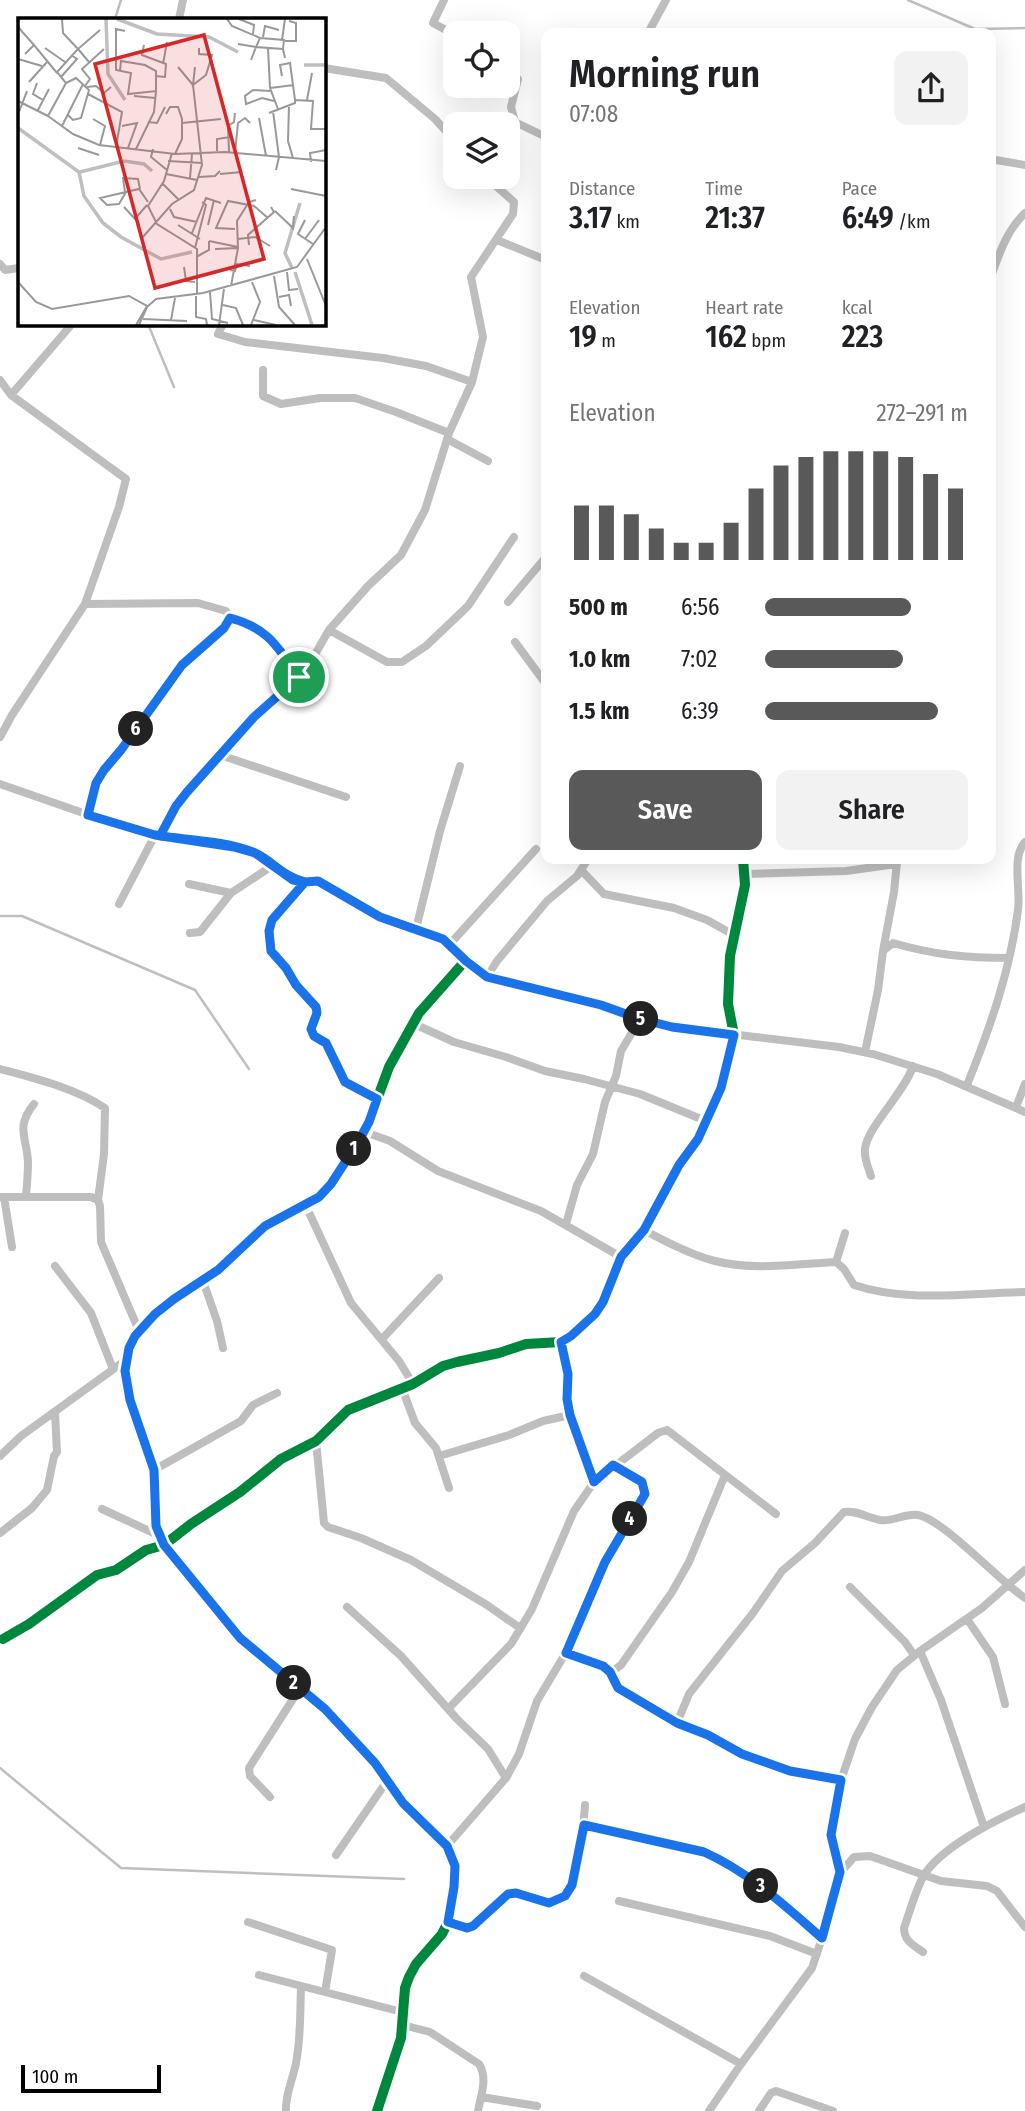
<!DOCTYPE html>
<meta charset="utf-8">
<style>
:root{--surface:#fff;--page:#f2f2f2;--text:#202124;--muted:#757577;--accent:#595959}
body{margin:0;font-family:"Fira Sans Condensed",sans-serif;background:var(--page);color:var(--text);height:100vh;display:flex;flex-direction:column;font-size:26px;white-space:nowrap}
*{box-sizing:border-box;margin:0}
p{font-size:23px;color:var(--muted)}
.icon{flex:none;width:38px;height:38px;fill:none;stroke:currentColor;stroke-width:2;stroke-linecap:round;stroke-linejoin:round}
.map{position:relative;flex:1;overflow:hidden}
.details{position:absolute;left:541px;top:28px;width:455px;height:836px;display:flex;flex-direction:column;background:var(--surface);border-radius:14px;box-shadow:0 7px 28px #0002}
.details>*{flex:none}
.fabs{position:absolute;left:443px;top:21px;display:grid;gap:14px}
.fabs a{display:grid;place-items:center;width:77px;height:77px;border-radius:14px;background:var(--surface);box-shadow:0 7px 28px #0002;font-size:35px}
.scale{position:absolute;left:21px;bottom:18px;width:140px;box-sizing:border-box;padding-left:7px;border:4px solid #000;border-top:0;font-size:19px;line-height:24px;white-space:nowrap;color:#000;-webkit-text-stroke:5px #fff;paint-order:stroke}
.pin{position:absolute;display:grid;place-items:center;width:60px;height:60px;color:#fff;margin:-30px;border:4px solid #fff;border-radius:50%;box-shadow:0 2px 7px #0007}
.km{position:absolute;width:35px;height:35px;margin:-18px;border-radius:50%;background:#222;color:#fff;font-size:19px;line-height:35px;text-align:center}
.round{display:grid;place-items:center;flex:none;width:74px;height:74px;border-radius:14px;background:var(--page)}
.summary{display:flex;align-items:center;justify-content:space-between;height:119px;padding:0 28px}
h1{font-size:38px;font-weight:600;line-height:52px}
.stats{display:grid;grid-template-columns:repeat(3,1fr);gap:10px;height:119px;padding:7px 28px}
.stats div{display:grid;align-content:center}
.stats b{font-size:30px;font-weight:600}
.stats small{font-size:19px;font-weight:400}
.stats p{font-size:19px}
.chart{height:196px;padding:14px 28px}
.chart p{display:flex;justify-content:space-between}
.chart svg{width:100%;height:126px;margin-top:7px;stroke:var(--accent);stroke-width:6}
.primary-button{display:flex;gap:14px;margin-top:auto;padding:14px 28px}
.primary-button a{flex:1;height:80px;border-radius:14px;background:var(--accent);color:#fff;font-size:28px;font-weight:600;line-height:80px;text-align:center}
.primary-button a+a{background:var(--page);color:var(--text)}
ul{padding:0 28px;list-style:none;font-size:23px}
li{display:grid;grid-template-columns:112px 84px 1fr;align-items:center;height:52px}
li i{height:18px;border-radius:9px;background:var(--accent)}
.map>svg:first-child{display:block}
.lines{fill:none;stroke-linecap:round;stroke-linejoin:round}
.stream{stroke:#bfbfbf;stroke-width:2.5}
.street{stroke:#bebebe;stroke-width:8}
.cycleway-casing{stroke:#fff;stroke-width:15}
.cycleway{stroke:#00873e;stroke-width:10}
.route-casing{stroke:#fff;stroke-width:14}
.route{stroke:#1a73e8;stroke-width:9}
.inset-river{fill:none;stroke:#bfbfbf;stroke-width:3.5}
.inset-road{fill:none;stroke:#999;stroke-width:2}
.view{fill:#d62828;fill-opacity:0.15;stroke:#d62828;stroke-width:3.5}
.inset-edge{fill:none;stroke:#000;stroke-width:3.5}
</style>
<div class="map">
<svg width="1025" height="2111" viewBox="0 0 1025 2111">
<rect width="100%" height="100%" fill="#fff"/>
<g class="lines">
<!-- stream -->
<path class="stream" d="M 908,0 L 975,29 L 1025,28
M 115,19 L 121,0
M 148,324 L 174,387
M 0,916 L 22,916 L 195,990 L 249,1069
M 0,1768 L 121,1868 L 404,1879"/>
<!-- street -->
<path class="street" d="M 444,0 L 433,23 L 455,35
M 179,19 L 183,0
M 648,33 L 666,0
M 324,68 L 386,78 L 435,119 L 455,141
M 508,69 L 518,79 L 511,107 L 515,122 L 546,137
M 990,159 L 1025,165
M 497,240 L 546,260
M 0,264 L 5,270 L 19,268
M 990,279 C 999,255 1006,231 1025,213
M 263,370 L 263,396 L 281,404 L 320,398 L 355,398 L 396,412 L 449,433
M 0,380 L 11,395 L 126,479 L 119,507 L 85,604 L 12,715 L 0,737
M 472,382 L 483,337 L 471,277 L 513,214 L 514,202 L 486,177
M 11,395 L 72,324
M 447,439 L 488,461
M 508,602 L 546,557
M 85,604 L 198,603 L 226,611 L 230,618 L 224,628 L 182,665 L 121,750 L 104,770 L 96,783 L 88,815
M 230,618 C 268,628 277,646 299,677
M 329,630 L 387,662 L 402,662 L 426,646 L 468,606 L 514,537
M 515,642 L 546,684
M 220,755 L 346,797
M 0,784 L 112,823 L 155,835 L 234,847 L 255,853 L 294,879 L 305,882 L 318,881 L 380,917 L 443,939 L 465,961 L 487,977 L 601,1005 L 640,1019 L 672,1027 L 839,1047 L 873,1054 L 937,1074 L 1025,1112
M 160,836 L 176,806 L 187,792 L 254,717 L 283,692 L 306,670 L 329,630 L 368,586 L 401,555 L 425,510 L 449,433 L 472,382 L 426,366 L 383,358 L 245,342 L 218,334 L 223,324
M 582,871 L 604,894 L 674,908 L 707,920 L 734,935
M 745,874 L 846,871 L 896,864
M 305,882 L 272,920 C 261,943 275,952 287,969 C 292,977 296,985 302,993 C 306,997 315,1004 316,1010 C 318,1017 310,1024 314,1036 L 326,1043 L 345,1082 L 377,1099
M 189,884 L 231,893 L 272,866
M 119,904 L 155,835
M 416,929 L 440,831 L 460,766
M 190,933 L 200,932 L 231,893
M 450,944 L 536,849
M 883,951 L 894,892 L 897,862
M 487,977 L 497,961 L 547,901 L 577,876 L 588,859
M 412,1023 L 454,1042 L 506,1057 L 545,1071 L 584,1079 L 640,1094 L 706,1121
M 865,1052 L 878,990 L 883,951 L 893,943 C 934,955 967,958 1009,958
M 0,1069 C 34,1078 75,1088 105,1108 L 104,1154 L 98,1200
M 967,1085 C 990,1028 1010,971 1018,910 C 1021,890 1011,857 1025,842
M 1016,1107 L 1025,1084
M 365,1132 L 390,1141 L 438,1171 L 541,1211 L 621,1257
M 871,1176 C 868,1167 864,1159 865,1149 C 867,1127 905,1092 913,1066
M 26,1196 C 27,1185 28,1174 28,1162 C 27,1138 15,1127 34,1104
M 0,1197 L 91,1197 L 98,1200 L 100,1206 L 101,1242 L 139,1331
M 4,1197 L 12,1247
M 306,1206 L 351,1303 L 399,1361 L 413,1384
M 566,1224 L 577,1185 L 593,1154 L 605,1102 L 616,1076 L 621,1051 L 640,1019
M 644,1230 C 666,1242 691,1255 715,1261 C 754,1271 796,1264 836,1262 L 845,1233
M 836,1262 L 844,1269 L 854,1285 C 907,1303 970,1293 1025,1292
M 55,1266 L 91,1313 L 113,1369
M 203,1281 L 217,1321 L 223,1348
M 382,1339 L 439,1278
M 561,1342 L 568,1374 L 570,1415 L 594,1482
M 402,1388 L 415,1423 L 436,1448 L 449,1488
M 316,1441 L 324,1523 L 328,1527 L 361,1538 L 411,1560 L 487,1605 L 520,1628
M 0,1456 L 21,1436 L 126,1360
M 439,1456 L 509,1435 L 543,1421 L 570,1415
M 154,1470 L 241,1421 L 253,1405 L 277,1393
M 102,1509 L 158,1535
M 0,1533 L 32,1508 L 47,1490 L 54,1456 L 57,1452 L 55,1413
M 850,1587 L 905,1642 L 914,1655
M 347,1607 L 401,1656 L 457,1719 L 488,1749 L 506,1778
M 967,1619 L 993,1657 L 1005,1704
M 3,1639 L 29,1624 L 97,1575 L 116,1570 L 146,1550 L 164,1545 L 191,1524 L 240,1492 L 281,1459 L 316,1441 L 348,1410 L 413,1384 L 443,1366 L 457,1362 L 499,1353 L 526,1344 L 561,1342 L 571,1336 L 595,1314 L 603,1302 L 621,1257 L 644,1230 L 679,1165 L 698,1139 L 724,1080 L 734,1035 L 728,1004 L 730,956 L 745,885 L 743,859
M 920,1651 L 941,1700 L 984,1827
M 566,1653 L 603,1666 L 610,1673 L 618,1688 L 677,1723
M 610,1673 L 621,1665 L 672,1592 L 689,1562 L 725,1475
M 448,1709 L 511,1644 L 532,1609 L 574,1511 L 594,1482 L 658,1433 L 667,1430 L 671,1433 L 776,1514
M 841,1780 C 814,1776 786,1772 761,1762 C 732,1751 707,1732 677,1723 L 689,1694 L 753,1613 L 782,1571 L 815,1543 L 844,1512 C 857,1510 867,1518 880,1520 C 893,1522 905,1513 918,1515 C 944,1520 999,1581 1025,1598
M 270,1797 L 250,1776 L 249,1768 L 300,1688
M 584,1825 L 704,1852 C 749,1872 785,1906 823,1938
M 447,1846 L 506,1778 L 519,1754 L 537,1701 L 571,1644 L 605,1562 L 645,1494 L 642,1482 L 613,1465
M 336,1855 L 387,1781
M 840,1873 L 854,1857 L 870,1856 L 941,1881 L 987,1886 L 997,1891 L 1025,1927
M 619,1901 L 770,1936 L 817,1954
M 248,1922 L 332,1950 L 325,1992
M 448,1922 L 467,1928 L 473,1926 L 508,1894 L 516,1893 L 549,1903 C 554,1902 560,1900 564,1897 C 578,1885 584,1824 585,1805
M 923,1952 C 913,1945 904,1941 904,1928 C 910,1911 915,1892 923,1877 C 939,1848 996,1820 1025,1807
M 259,1975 L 402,2012
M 584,1976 L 741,2064
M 403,2025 L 430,2032 L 479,2064 C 488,2078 481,2095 478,2111
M 481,2097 L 537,2106
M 286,2111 C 285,2095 293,2079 296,2063 C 301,2038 300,2012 301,1987
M 377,2111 L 401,2038 L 405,1988 L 409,1977 L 416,1964 L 442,1934 L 448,1922 L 454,1887 L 455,1866 L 452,1854 L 439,1836 L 403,1803 L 375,1763 L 325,1709 L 240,1638 L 164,1545 L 156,1526 L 154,1470 L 136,1421 L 126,1388 L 125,1371 L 129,1348 L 135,1336 L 155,1314 L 174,1299 L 218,1270 L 265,1226 L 306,1206 L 319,1197 L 331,1184 L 365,1132 L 389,1067 L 419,1013 L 465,961
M 709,2111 L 741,2064 L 812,1968 L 830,1914 L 840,1873 L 831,1835 L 841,1780 L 855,1739 L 872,1707 L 897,1670 L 920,1651 L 982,1608 L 1025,1570
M 759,2111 L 771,2093 L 776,2091 L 833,2111"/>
<defs>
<path id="cycleway" d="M 3,1639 L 29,1624 L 97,1575 L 116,1570 L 146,1550 L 164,1545 L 191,1524 L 240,1492 L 281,1459 L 316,1441 L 348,1410 L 413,1384 L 443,1366 L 457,1362 L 499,1353 L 526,1344 L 561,1342 L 571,1336 L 595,1314 L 603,1302 L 621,1257 L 644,1230 L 679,1165 L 698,1139 L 724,1080 L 734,1035 L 728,1004 L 730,956 L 745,885 L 743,859
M 377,2111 L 401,2038 L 405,1988 L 409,1977 L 416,1964 L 442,1934 L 448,1922 L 454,1887 L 455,1866 L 452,1854 L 439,1836 L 403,1803 L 375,1763 L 325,1709 L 240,1638 L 164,1545 L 156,1526 L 154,1470 L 136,1421 L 126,1388 L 125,1371 L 129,1348 L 135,1336 L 155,1314 L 174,1299 L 218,1270 L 265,1226 L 306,1206 L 319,1197 L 331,1184 L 365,1132 L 389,1067 L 419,1013 L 465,961"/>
</defs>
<!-- cycleway casing -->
<use href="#cycleway" class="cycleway-casing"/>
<!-- cycleway -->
<use href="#cycleway" class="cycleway"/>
</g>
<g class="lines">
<defs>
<path id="route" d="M 299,677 L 254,717 L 187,792 L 176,806 L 160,836 C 190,840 225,841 253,852 C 272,860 283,877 305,882 L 272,920 L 269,931 L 271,951 L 286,968 L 296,985 L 316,1007 L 317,1013 L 311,1029 L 314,1036 L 326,1043 L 345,1082 L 377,1099 L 369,1122 L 357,1144 L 331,1184 L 319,1197 L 265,1226 L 218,1270 L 174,1299 L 155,1314 L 135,1336 L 129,1348 L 125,1371 L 130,1400 L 154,1470 L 156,1526 L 164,1545 L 240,1638 L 325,1709 L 375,1763 L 403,1803 L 447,1846 L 455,1866 L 454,1887 L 448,1922 L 467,1928 L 473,1926 L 508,1894 L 516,1893 L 549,1903 L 565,1896 L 572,1885 L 584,1825 L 704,1852 C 749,1872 785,1906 822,1938 L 840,1872 L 831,1835 L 841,1780 L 790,1771 L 742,1754 L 708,1735 L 677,1723 L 618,1688 L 610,1672 L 603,1666 L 566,1653 L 605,1562 L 645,1494 L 642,1482 L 613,1465 L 594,1482 L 570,1415 L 567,1399 L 568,1374 L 561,1342 L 571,1336 L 595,1314 L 603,1302 L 621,1257 L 644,1230 L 679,1165 L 698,1139 L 721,1088 L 734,1035 L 672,1027 L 640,1019 L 601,1005 L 487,977 L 466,961 L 443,939 L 380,917 L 318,881 L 305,882 L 293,880 L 255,853 L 234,847 L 155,835 L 88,815 L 96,783 L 104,770 L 121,750 L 182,665 L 224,628 L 230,618 C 268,628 277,646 299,677"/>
</defs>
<!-- route casing -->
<use href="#route" class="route-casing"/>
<!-- route -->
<use href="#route" class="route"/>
</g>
<!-- overview -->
<g transform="translate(18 18)">
<rect width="308" height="308" fill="#fff"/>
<path class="inset-river" d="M 88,1 L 90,56 L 107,82M 99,1 L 139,16 L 191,19 L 220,34M 286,47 L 308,47M 0,110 L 61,154 L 66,178 L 85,205 L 103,219 L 143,241 L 174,234M 62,154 L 106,143 L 126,146 L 134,153M 274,250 L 267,235 L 282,185M 277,254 L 294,307"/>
<path class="inset-road" d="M 44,1 L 45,15 L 60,31 L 39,54 L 48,65 L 30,98 L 55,116 L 81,127 L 157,136 L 207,134 L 308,143M 209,1 L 214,8 L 242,20 L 238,29 L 265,31 L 267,40M 221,1 L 236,7 L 235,16M 0,9 L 16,27M 107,13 L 98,11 L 98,52 L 113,55 L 110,76 L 138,73 L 136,94 L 118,131M 245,19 L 247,8 L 261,12M 242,20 L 266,22 L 265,31M 264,22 L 267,1M 267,23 L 278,23 L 278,5 L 271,3M 220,26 L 238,29 L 233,42M 126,27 L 124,37 L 148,46 L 147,59 L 137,58M 27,30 L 47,44M 250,30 L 252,70 L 260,91M 7,36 L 16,27 L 39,55M 0,41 L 24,48M 71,44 L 60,31 L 82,12M 145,46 L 149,24M 177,49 L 175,67 L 188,57 L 194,37 L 181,36 L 181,30M 102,53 L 103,43 L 127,47 L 138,53 L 138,72M 264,58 L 262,47 L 272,45 L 277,82 L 295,83 L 293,111 L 308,111M 43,59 L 59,41 L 53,37M 11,64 L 30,43M 19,65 L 15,76 L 25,82M 48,65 L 58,60 L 71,72 L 63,100 L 55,102 L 50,97M 67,68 L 72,61 L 64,51 L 86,31M 69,69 L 78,68 L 86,75 L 93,69M 252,70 L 276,67M 252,73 L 235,72 L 227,78 L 228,86 L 244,80 L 256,83M 70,76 L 104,94 L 98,129M 116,78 L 137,80M 289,82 L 294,55M 0,83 L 30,98M 271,87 L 270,123 L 275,140M 20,92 L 31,71M 255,93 L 261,139 L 258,152M 1,94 L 9,73M 251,95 L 277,85 L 277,82M 148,96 L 152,89 L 160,89 L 164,101 L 164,121 L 157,136M 241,100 L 248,138M 75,101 L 87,108 L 82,127M 130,104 L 139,105 L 147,89M 164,105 L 203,101M 44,108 L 65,66M 104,108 L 119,105 L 110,130M 60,130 L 81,137M 135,131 L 133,139 L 149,152M 199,133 L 199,121 L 212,119M 211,134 L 210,108 L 216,104 L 217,95M 154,135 L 146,163 L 130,188 L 139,206 L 179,231 L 179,275M 217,135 L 220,105 L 227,100 L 232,105M 150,143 L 184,145M 293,144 L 292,135 L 308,132M 148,156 L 179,162M 202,156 L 224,154M 181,159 L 197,158 L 202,153M 172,160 L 174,136M 145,166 L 161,182M 273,171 L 308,178M 107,174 L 105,160 L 120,161 L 122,171M 108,174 L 101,186 L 89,187 L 82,180 L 121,171 L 130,184M 106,189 L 117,201 L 129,187M 152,191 L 156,199 L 179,204M 257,193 L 275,210 L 276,198M 287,202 L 280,216 L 295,226M 160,207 L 182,221M 190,207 L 196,182M 217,211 L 198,210 L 210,183 L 236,188 L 250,200M 174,215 L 188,180 L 203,185M 124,220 L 154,186 L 176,172 L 184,147 L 175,67 L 160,49M 220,221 L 237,219 L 252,228M 287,221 L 301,202M 191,223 L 220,229M 231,227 L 230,217 L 256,194 L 253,189M 177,230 L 188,187 L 184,184M 197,231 L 220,230M 180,238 L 191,232 L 191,223M 289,241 L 308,288M 166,249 L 168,263 L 177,264M 212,252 L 217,253 L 219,246 L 232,248M 269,254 L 271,272 L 280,271M 256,258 L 261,289 L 277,307M 0,264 L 18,284 L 34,291 L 111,278 L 129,288 L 118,307M 213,268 L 220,230 L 219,203 L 231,184 L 238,182M 192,274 L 194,301 L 210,305M 178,278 L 178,299 L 188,301 L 189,307M 261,279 L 271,277 L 273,288M 205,287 L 218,290 L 225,307M 125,301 L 169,303M 153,302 L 157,280M 236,302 L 258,307M 121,307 L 129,289 L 138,281 L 185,275 L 279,249 L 308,209M 201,307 L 206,271M 233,307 L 242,284 L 234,264"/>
<path class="view" d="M 186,17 L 246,241 L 137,270 L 77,46 Z"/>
<rect width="308" height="308" class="inset-edge"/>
</g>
</svg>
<div class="fabs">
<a><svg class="icon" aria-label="locate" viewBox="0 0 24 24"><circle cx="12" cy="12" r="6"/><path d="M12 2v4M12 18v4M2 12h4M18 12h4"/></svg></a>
<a><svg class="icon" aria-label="layers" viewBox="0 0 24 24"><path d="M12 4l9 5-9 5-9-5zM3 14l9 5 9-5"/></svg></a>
</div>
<div class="scale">100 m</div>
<div class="pin" style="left:299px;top:677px;background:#1e9e55"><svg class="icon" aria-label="arrive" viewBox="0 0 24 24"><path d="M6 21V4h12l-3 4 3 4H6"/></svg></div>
<b class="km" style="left:354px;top:1149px">1</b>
<b class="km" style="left:294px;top:1683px">2</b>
<b class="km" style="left:761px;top:1886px">3</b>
<b class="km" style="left:630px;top:1519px">4</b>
<b class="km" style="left:641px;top:1019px">5</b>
<b class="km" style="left:136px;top:729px">6</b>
<section class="details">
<div class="summary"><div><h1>Morning run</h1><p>07:08</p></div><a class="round"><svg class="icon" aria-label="share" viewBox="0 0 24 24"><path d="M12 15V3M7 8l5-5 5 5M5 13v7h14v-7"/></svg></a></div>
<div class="stats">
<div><p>Distance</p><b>3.17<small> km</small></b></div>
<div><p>Time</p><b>21:37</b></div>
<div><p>Pace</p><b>6:49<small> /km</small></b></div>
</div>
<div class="stats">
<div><p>Elevation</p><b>19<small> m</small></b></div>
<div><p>Heart rate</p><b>162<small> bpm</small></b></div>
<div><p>kcal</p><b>223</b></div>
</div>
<div class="chart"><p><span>Elevation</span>272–291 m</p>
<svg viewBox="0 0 160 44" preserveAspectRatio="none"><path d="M5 44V25M15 44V25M25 44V28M35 44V33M45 44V38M55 44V38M65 44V31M75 44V19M85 44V11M95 44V8M105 44V6M115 44V6M125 44V6M135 44V8M145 44V14M155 44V19"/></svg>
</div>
<ul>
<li><b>500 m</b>6:56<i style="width:72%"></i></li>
<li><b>1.0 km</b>7:02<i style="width:68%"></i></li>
<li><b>1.5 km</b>6:39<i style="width:85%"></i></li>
</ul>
<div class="primary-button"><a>Save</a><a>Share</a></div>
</section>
</div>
